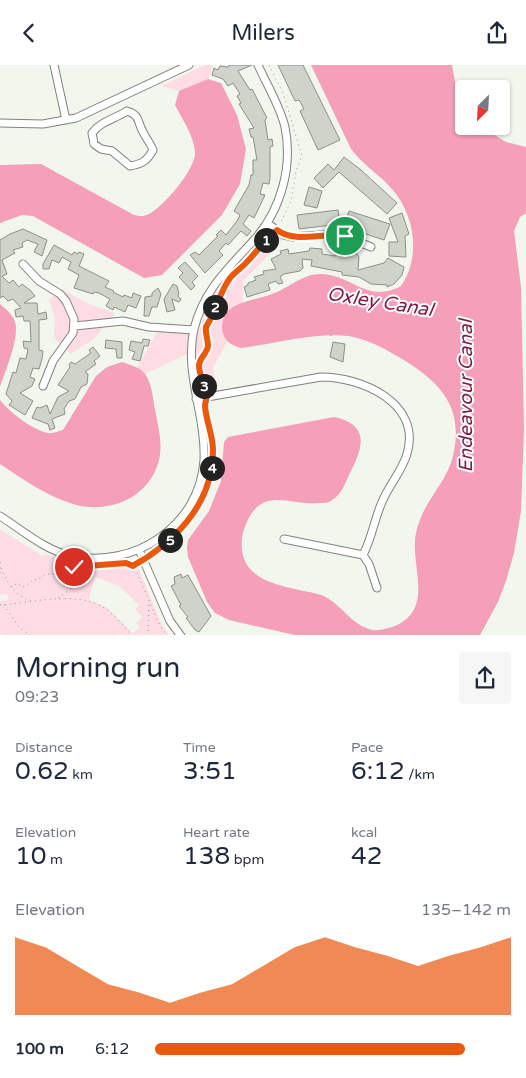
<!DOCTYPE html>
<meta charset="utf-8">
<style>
:root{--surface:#fff;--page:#f6f6f7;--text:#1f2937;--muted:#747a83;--accent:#ea580c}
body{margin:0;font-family:"Varela Round",sans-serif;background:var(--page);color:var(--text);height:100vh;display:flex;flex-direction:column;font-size:19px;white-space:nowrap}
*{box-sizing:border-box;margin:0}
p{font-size:16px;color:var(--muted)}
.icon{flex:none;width:28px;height:28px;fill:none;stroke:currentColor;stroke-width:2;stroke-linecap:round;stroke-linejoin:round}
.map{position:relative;height:570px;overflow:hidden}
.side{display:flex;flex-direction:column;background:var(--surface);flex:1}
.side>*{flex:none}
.needle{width:32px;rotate:204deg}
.buttons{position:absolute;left:455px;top:15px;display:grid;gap:10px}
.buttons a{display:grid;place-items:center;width:55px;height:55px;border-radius:5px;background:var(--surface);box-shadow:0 1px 4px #0004;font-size:25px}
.pin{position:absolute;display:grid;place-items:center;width:42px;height:42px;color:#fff;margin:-21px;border:2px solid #fff;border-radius:50%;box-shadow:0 1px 5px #0007}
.km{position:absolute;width:25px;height:25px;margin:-12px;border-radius:50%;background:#222;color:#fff;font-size:14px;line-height:25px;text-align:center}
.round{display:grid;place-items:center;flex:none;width:52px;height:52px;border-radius:5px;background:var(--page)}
.overview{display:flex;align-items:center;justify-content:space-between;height:85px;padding:0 15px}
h1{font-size:28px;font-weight:600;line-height:38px}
.figures{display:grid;grid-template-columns:repeat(3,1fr);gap:8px;height:85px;padding:5px 15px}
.figures div{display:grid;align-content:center}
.figures b{font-size:25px;font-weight:600}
.figures small{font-size:14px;font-weight:400}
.figures p{font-size:14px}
.chart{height:140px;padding:10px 15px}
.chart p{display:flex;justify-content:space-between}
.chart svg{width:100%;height:90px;margin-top:5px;fill:var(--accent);opacity:.7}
ul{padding:0 15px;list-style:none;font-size:16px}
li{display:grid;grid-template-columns:80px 60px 1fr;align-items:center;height:38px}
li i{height:12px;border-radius:6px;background:var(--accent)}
header{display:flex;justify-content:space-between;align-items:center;height:65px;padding:0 15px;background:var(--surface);font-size:22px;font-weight:600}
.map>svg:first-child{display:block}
.green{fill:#fedce4;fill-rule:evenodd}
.water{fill:#f59fb8}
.building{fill:#cfd4cb;stroke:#8c9188}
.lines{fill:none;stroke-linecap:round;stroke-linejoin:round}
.minor-casing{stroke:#7f837b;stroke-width:9}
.path{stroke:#939790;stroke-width:1;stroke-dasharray:1 4;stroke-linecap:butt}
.minor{stroke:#fff;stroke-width:7}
.route-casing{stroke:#fff;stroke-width:10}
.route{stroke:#ea580c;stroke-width:6}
.labels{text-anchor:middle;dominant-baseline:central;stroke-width:4;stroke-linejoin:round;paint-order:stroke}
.water-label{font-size:19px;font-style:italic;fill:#7e1b44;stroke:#fff}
</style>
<header><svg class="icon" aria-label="back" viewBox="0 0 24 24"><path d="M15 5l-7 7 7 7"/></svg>Milers<svg class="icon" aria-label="share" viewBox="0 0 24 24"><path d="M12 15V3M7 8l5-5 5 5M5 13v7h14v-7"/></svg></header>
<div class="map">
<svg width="526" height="571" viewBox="0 0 526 571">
<rect width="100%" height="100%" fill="#f2f7ee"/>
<!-- green -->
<path class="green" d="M 205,0 L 213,0 L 208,14 L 179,26 L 162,21 Z
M 269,168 L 274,168 L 283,173 L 274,185 L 243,216 L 243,239 L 233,242 L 223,269 L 227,277 L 213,303 L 217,326 L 207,327 L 200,320 L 196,285 L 145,309 L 137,303 L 158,265 L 199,267 L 207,242 L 224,213 Z
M 62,224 L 87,238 L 115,248 L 95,273 L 71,289 L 54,273 L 55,253 L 49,235 Z
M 0,464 L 42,491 L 46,489 C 78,502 101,500 135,495 L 162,560 L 169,570 L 5,570 L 0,569 L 0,536 L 8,535 L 7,529 L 0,530 ZM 95,512 L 119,521 L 139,540 L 135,545 L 142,552 L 136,558 L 140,562 L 133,568 L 106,542 L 89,535 Z"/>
<!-- water -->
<path class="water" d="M 311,0 L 452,0 L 457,28 L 464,41 L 464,61 L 480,61 L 506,77 L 526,82 L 526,148 L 520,152 L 514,166 L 521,222 L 524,363 L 521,446 L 514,488 L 506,516 L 498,537 L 480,570 L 295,570 L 229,555 L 215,548 L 207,537 L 188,492 L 187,483 L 188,475 L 209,446 L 221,416 L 224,377 L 228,372 L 334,352 C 371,360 363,383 349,410 C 345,419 341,430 332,435 C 329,438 324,438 319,438 C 290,441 262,420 246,459 C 241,471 240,481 244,494 C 254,520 294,523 318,529 C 340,535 350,561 373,565 C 381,566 388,563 395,561 C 429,546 416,513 415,486 C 414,476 416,464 420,455 C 428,432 447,416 453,391 C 465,340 438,315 397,291 C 382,282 366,274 348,271 C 318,267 272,279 241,283 C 230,280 223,275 222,263 C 222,256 224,250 229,245 C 239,236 259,234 272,229 C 289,223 302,209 321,209 C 353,210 367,239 401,221 C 421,192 415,150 392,124 C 380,110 363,100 351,84 Z
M 208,14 L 221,18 L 237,50 L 246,84 L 240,119 L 222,150 L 162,210 L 144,213 L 33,151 L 22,150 L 0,158 L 0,100 L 41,99 L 134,150 C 140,151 143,152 149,149 C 164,141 197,103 195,86 C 193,69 182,54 175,40 L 179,26 Z
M 0,239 C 6,244 13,250 15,257 C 20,272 5,307 0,322 Z
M 122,297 C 130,300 140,302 145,309 C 152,318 153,334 155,345 C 158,360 162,375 160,390 C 153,432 110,450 73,439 C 46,431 23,414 0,399 L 0,335 C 9,347 33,365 48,368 C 53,369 58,366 63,365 L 96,311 L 107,302 Z"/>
<!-- building -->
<path class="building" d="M 229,0 L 252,0 L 238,6 L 250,25 L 252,24 L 267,53 L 265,55 L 268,75 L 272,74 L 273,81 L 270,82 L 270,113 L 269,119 L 263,118 L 260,129 L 265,130 L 254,153 L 249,150 L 243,159 L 251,166 L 247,171 L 241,166 L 228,180 L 226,178 L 219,186 L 223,190 L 205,208 L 190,190 L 195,187 L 199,190 L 218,171 L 216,170 L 221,165 L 226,170 L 237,156 L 240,150 L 234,146 L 249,120 L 251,110 L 253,110 L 253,95 L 257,95 L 253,72 L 251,72 L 249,64 L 254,63 L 239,39 L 241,38 L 237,31 L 240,29 L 233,18 L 228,21 L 223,14 L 212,10 L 214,3 L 218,5 L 220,1 L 228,2 Z
M 278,0 L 303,0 L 340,75 L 318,85 L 300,46 L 304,44 L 302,40 L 299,35 L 295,36 Z
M 344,92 L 361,105 L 397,138 L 387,149 L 339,107 L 323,123 L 314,113 L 328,99 L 334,105 Z
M 309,122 L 322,126 L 317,143 L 304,140 Z
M 338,145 L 340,159 L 299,164 L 297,150 Z
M 349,146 L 390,159 L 384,175 L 344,162 Z
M 402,148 L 409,169 L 405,171 L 406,192 L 389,191 L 389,177 L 398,177 L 389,153 Z
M 23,164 L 47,175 L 42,191 L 34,187 L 38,179 L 27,175 L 22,178 L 23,182 L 13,185 L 15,188 L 2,195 L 7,209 L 2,211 L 9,218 L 13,215 L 19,222 L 22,219 L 30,225 L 35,231 L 24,238 L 37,238 L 38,249 L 46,247 L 47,254 L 39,255 L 39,285 L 43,286 L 42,294 L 39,304 L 33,303 L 30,312 L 35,314 L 32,321 L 20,328 L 33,336 L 25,350 L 9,340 L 12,336 L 6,329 L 13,307 L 16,308 L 20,293 L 26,294 L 28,284 L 24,283 L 23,276 L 31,277 L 30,256 L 24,256 L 23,251 L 16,252 L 15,245 L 21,243 L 13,234 L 8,236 L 3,231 L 0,233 L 0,175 L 10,169 Z
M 54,180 L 72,190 L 74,187 L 78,189 L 79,187 L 84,189 L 79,201 L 109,216 L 105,222 L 114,226 L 113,227 L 123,232 L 124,230 L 132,233 L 133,228 L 141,231 L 136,243 L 128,240 L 125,247 L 114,242 L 113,245 L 106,241 L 110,234 L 99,228 L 94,227 L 93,229 L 74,223 L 79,210 L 68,204 L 71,197 L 62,192 L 59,198 L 52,195 L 49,204 L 43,204 L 43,199 Z
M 310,183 L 322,184 L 322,189 L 335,191 L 336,184 L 357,189 L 359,192 L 358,205 L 384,198 L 388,193 L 404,202 L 402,210 L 394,219 L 387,222 L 387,220 L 371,219 L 359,212 L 342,210 L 342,207 L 311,201 L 312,195 L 302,194 L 303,203 L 300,206 L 284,209 L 280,212 L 283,218 L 278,219 L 276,216 L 268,219 L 270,225 L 247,232 L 244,222 L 248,220 L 248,218 L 256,215 L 254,212 L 264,209 L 263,206 L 276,204 L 271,194 L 281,189 L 280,186 L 288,184 L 289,189 L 309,186 Z
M 185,197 L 198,211 L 192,217 L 195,221 L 191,225 L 179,212 L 183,208 L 178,203 Z
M 173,219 L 177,221 L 179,229 L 178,231 L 181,234 L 179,237 L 172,234 L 175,245 L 167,247 L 164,234 Z
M 158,223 L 161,229 L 157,242 L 152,242 L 149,251 L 144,251 L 145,232 L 152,231 L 152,228 Z
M 143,274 L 150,275 L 148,281 L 144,281 L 140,296 L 132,294 L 135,287 L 129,285 L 131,276 L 142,278 Z
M 106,275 L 122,277 L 122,293 L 117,293 L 116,284 L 105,283 Z
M 333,277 L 345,279 L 343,297 L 330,292 Z
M 93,282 L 100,291 L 94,296 L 96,299 L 85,307 L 88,309 L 87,319 L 81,322 L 75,334 L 69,336 L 64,344 L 65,349 L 52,354 L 55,363 L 50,365 L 48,359 L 32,353 L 37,342 L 40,343 L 47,340 L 50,349 L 58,332 L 69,326 L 58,320 L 70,302 L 69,300 L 71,297 L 75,299 L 91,288 L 89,285 Z
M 181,509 L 182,513 L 188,510 L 211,551 L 199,567 L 195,565 L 186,553 L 188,552 L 179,541 L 181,540 L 171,521 L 175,519 L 174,512 Z"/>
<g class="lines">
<defs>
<path id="minor" d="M 54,0 L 66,55
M 127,46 C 140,50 137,56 143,67 C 146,73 150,78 153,85 C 147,96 142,99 130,101 L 112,86 L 101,84 L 94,79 L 92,68 C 101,56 115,54 127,46 Z
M 0,58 L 43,59 L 76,53 L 189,0
M 267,158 L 284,170 L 293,172 L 333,169 L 345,171 L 371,182
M 23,199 L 39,216 L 60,229 L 66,236 L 74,254 L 73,268 L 53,296 L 43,321
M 75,261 L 123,256 L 149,262 L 194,265
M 196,334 L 321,312 C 362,312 422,338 407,389 C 402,406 389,420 382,437 C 374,455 372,473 363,490
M 0,451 C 22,465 46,486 72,491 C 134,504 200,461 204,395 C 206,351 184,308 194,264 C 204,224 228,204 254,175 C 281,145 293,102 285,62 C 280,41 267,20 258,0
M 284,474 L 363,490 L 369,499 L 377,523
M 139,485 L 170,556 L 181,571"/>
</defs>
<!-- minor casing -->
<use href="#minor" class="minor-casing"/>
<!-- path -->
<path class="path" d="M 269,0 L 283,28 L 302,91 L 296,106 L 291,136 L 280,159
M 331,271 L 331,261
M 207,325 L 202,318 L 199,301 L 208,280 L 206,262 C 213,251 216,238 223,226 C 230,212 240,205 251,193 C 258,185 263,177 272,170
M 148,492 C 190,464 216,425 212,373 C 212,362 207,350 205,339
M 0,497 L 0,510
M 133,501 L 138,498
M 1,503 C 8,520 16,532 34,537
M 11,522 L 18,518 L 20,521 L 25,522 L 34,514 L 37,515 L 46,509 L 61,509 L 74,502 L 130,499 L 135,503 L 160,561 L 167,571
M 58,533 L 71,524 L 82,507 L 90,508
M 0,540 C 32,538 71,526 101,541 C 113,547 123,560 132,571
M 4,540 L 19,562 L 31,571
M 148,571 L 149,537"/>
<!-- minor -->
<use href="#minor" class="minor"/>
</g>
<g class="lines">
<defs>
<path id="route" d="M 74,502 L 126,498 L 133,501 C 138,497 144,495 149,491 C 185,466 213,431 213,385 C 213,370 206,356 205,341 C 205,337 207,333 207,330 C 207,320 199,312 199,301 C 199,293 207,289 208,281 C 208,274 205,268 206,262 C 216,247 219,228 230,213 C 234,208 240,204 245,199 C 257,187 263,176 277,165 C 296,179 323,167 345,171"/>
</defs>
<!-- route casing -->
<use href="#route" class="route-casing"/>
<!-- route -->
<use href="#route" class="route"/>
</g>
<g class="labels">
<!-- water labels -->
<g class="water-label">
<text transform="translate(380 237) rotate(9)">Oxley Canal</text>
<text transform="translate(466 331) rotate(-90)">Endeavour Canal</text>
</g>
</g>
</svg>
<div class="buttons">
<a><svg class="needle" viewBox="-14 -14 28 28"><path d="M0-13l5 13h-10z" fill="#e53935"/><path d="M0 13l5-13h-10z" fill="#747a83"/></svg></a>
</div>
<div class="pin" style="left:345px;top:171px;background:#1e9e55"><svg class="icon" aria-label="arrive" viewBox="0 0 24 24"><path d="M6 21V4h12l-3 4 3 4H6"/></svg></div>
<div class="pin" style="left:74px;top:502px;background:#d93025"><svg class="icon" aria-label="check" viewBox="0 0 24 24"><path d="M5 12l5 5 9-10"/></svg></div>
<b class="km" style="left:266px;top:175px">1</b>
<b class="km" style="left:215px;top:242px">2</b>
<b class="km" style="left:204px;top:321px">3</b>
<b class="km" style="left:212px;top:403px">4</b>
<b class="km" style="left:170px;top:475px">5</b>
</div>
<section class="side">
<div class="overview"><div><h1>Morning run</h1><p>09:23</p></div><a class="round"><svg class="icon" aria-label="share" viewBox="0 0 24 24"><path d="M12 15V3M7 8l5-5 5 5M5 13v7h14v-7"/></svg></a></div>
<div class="figures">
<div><p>Distance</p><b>0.62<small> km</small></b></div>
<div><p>Time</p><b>3:51</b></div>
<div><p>Pace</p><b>6:12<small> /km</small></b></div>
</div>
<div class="figures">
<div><p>Elevation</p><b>10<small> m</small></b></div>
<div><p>Heart rate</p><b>138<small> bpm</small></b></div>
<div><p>kcal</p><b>42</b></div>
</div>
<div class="chart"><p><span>Elevation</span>135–142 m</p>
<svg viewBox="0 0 160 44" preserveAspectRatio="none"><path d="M0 44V6L10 11L20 20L30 29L40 33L50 38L60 33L70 29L80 20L90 11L100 6L110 11L120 15L130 20L140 15L150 11L160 6V44z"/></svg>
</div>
<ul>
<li><b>100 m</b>6:12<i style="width:87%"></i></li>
</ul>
</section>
